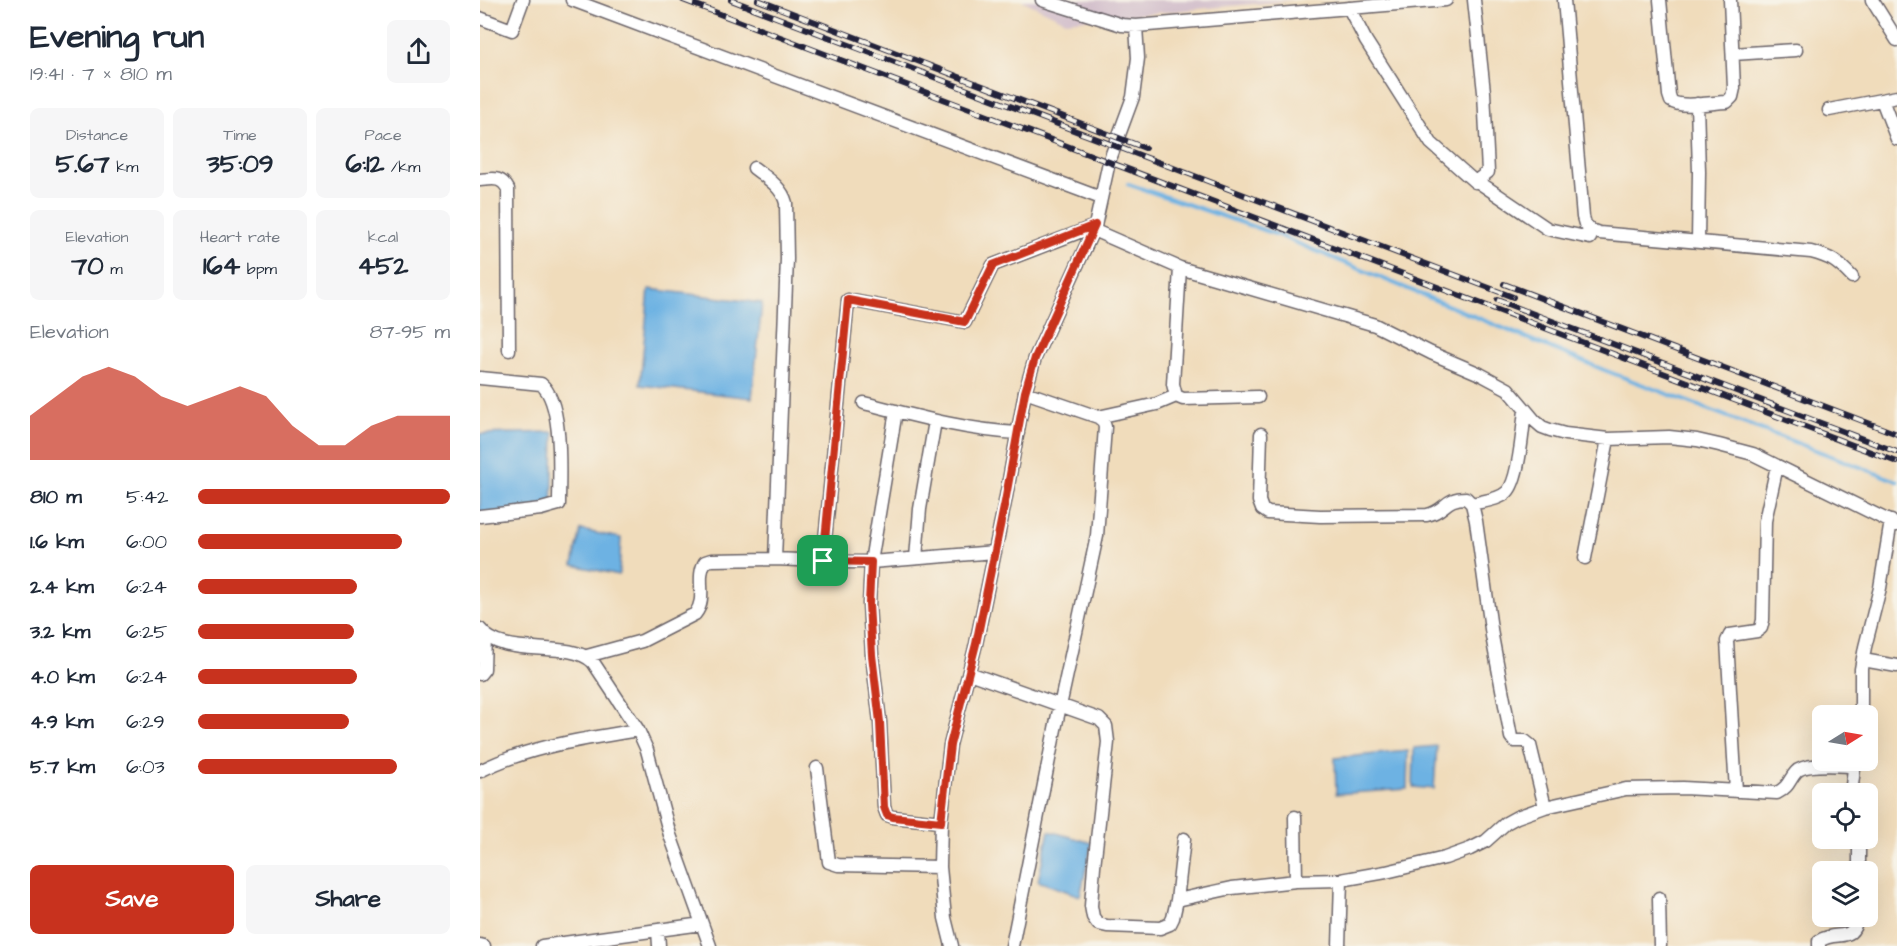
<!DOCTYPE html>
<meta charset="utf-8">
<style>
:root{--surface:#fff;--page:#f6f6f7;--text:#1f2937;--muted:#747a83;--accent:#c8321e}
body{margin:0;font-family:"Architects Daughter",sans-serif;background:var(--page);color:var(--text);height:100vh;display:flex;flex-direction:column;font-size:22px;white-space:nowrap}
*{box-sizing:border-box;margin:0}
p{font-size:20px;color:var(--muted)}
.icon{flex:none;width:33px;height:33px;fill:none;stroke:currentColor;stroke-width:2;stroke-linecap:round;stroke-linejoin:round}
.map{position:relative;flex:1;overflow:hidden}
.sheet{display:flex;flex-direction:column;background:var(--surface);width:480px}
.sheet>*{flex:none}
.needle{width:39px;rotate:79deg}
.fabs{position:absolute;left:1332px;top:705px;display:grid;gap:12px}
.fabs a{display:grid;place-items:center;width:66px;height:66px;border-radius:9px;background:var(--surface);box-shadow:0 6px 24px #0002;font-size:30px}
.pin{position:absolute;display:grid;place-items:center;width:51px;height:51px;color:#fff;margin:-26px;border-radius:12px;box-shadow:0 3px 9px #0006}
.round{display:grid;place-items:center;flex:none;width:63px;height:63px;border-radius:9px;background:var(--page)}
.overview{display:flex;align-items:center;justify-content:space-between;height:102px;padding:0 30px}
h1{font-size:33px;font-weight:700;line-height:45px}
.stats{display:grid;grid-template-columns:repeat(3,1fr);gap:9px;height:102px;padding:6px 30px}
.stats div{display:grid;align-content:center;border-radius:9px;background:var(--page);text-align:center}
.stats b{font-size:26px;font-weight:700}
.stats small{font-size:16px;font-weight:400}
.stats p{font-size:16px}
.chart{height:168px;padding:12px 30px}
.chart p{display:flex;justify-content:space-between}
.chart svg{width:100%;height:108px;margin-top:6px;fill:var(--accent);opacity:.7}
.cta{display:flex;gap:12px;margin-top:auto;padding:12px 30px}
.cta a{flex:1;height:69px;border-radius:9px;background:var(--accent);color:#fff;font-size:24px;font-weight:700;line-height:69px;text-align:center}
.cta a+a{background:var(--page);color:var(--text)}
ul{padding:0 30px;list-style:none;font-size:20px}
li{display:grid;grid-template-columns:96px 72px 1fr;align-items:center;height:45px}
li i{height:15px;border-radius:8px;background:var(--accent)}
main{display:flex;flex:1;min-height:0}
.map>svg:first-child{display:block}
.industrial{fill:#d1bdca}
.water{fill:#6db2e3;stroke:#486a8f;stroke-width:1.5}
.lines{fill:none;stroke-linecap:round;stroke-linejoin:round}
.stream{stroke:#6db2e3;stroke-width:4}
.street-casing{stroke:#6a6368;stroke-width:15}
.street{stroke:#fff;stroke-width:12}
.rail-casing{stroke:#22223b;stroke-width:6}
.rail{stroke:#f7f3e8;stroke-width:4;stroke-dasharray:11;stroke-linecap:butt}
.route-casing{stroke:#fff;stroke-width:12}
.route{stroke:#c8321e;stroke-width:8}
</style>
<main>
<section class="sheet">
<div class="overview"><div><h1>Evening run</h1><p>19:41 · 7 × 810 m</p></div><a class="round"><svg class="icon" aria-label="share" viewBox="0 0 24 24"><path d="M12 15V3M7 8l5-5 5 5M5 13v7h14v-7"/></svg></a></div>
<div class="stats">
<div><p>Distance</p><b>5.67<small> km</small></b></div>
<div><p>Time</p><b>35:09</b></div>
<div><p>Pace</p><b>6:12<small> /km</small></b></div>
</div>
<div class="stats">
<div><p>Elevation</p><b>70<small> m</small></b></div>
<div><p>Heart rate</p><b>164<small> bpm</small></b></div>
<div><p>kcal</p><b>452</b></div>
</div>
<div class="chart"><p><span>Elevation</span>87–95 m</p>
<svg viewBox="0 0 160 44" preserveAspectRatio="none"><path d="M0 44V26L10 18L20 10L30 6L40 10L50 18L60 22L70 18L80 14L90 18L100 30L110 38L120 38L130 30L140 26L150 26L160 26V44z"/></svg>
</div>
<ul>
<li><b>810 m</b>5:42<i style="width:100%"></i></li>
<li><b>1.6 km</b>6:00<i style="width:81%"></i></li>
<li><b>2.4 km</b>6:24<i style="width:63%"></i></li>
<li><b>3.2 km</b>6:25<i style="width:62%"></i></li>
<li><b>4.0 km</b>6:24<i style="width:63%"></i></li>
<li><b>4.9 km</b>6:29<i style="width:60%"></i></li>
<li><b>5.7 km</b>6:03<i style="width:79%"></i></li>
</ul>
<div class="cta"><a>Save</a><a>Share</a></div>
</section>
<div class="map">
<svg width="1417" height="946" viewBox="0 0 1417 946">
<rect width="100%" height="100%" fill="#f7f3e8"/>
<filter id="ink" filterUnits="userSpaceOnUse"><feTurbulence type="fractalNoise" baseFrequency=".0167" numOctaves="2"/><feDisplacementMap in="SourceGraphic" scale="12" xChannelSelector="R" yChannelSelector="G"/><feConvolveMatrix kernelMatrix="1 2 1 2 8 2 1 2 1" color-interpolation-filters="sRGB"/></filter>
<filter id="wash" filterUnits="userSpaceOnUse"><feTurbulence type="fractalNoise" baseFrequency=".008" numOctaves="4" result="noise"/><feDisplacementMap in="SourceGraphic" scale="24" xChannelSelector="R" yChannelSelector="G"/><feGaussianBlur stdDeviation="1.35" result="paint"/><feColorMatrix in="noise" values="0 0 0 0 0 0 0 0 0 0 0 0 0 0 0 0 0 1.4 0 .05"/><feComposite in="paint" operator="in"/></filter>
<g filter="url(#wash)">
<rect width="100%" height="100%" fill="#f0dcbb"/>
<!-- industrial -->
<path class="industrial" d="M 541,0 L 817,0 L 586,21 Z"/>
<!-- water -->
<path class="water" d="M 169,289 L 282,303 L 272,398 L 160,385 Z
M 74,432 L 72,516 L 0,517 L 0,434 Z
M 101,530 L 141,538 L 139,575 L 93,565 Z
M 957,746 L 954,789 L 933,787 L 934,748 Z
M 928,751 L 927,789 L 856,794 L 855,758 Z
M 569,831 L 612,843 L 600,896 L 558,881 Z"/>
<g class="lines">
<!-- stream -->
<path class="stream" d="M 648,184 L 795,234 L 1124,370 L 1417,481"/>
</g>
</g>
<g filter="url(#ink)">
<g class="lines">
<defs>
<path id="street" d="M 92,0 L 621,198
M 562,0 L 642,25 L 656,26 L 966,0
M 1084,0 L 1103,217 L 1105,224 L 1111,230 L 1119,233 L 1331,252 C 1351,257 1358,262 1372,277
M 1180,0 L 1189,95 L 1191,101 C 1202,109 1233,102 1247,102 L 1252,97 L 1254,88 L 1250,0
M 1392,0 L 1417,40
M 869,8 L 886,41 L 951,143 L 995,182 L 1008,172 L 1004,92 L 994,0
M 0,18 L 32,30 L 43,0
M 1253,54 L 1316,50
M 1402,100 L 1417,139
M 1217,104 L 1219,172 L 1218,242
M 1349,110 L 1417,97
M 274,168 C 287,178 302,187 306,203 L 307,259 L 295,559
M 0,180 C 13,179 21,176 28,189 L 29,350
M 997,181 L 1068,229 L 1110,238
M 613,230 L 700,268 L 895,325 L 951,353 L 1000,374 L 1028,389 L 1055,421 L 1062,427 L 1070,430 L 1085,434 L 1128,439 L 1189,437 L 1217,440 L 1239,445 L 1273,454 L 1417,525
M 700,268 L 693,384 L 696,396 L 703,399 L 778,397
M 0,378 L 61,384 C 84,403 79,475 79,504 L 61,509 L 0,516
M 384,403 C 435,416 485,430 538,433
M 416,411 L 391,562 L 389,604 L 392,655 L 400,722 L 404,807 L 407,815 L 413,817 L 461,822
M 618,417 L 677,404 L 696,396
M 781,434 L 779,501 L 782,509 L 788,513 L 840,516 L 947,515 C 966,511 964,498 986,498 L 992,504 L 996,521 L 1012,636 L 1031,737 L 1034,741 L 1045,741 L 1050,745 L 1065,807
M 992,504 C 1003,501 1019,500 1027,492 C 1039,481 1043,427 1045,410
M 436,558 L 440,509 L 455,421
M 1105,558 L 1128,439
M 343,561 L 368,300 L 485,322 L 513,265 L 615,226
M 0,629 C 23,660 87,638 113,662 L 158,730 L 167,750 L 190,835 L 230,946
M 107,656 L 162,641 L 215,614 C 228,598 215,578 225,562 L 231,560 L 295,559 L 365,562 L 391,562 L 515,552
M 1383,660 L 1417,666
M 489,673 L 619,719 L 626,726 L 628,742 L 614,866 L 611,906 L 613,917 L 618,924 L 627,926 L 680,928 L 690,924 L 693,918 L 697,900 L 704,839
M 0,674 L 4,669 L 5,635
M 1381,716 L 1381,669 L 1385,647 L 1400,588 L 1411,521
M 337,768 L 349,862 L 358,865 L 460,867
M 0,771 C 49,746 105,739 158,730
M 1256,791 L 1247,641 L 1250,635 L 1277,631 L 1281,628 L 1283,620 L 1285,521 L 1297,466
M 1371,794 L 1375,760
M 815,817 L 816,881
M 1379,838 L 1379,872
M 1179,898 L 1180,946
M 697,900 L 752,888 L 816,881 L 861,880 L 906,872 L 965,858 L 990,849 L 1006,841 L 1026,823 L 1037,817 L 1065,807 L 1146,789 L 1203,788 L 1297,793 C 1310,786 1308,781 1316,772 C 1325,762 1361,766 1374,766
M 178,930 L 179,946
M 0,945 L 4,946
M 62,946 L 222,924
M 472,946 L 465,918 L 460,867 L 461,822 L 470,745 L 496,644 L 525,502 L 545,392 L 555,358 L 615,226 L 629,162 L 653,97 L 658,58 L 656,26
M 532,946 L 575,729 L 617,536 L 625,427 L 623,421 L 618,417 L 545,392
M 859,946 L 861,880
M 1339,946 L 1339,941 C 1357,929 1374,945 1377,916"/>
</defs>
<!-- street casing -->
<use href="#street" class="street-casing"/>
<!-- street -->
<use href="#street" class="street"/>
<defs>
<path id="rail" d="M 203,0 L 1417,462
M 251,0 L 1033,297
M 278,0 L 665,148
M 1024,284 L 1417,434
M 1017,300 L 1417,452"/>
</defs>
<!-- rail casing -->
<use href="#rail" class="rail-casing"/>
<!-- rail -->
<use href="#rail" class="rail"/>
</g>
</g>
<g class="lines" filter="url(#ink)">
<defs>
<path id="route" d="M 615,225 L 555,358 L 545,392 L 525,502 L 496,644 L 470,745 L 461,822 L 413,817 L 407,815 L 404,807 L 400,722 L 392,655 L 389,604 L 391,562 L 343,561 L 368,300 L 485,322 L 513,265 Z"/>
</defs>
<!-- route casing -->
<use href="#route" class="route-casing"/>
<!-- route -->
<use href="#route" class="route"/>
</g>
</svg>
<div class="fabs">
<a><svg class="needle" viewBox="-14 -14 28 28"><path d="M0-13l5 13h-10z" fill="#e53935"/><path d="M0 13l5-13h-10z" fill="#747a83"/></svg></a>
<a><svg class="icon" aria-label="locate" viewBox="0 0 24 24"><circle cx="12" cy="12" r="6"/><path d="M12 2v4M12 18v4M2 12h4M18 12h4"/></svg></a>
<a><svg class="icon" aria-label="layers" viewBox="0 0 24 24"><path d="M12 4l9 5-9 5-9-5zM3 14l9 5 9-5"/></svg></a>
</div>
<div class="pin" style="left:343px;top:561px;background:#1e9e55"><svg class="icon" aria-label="arrive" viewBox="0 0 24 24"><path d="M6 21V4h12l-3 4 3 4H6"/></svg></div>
</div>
</main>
